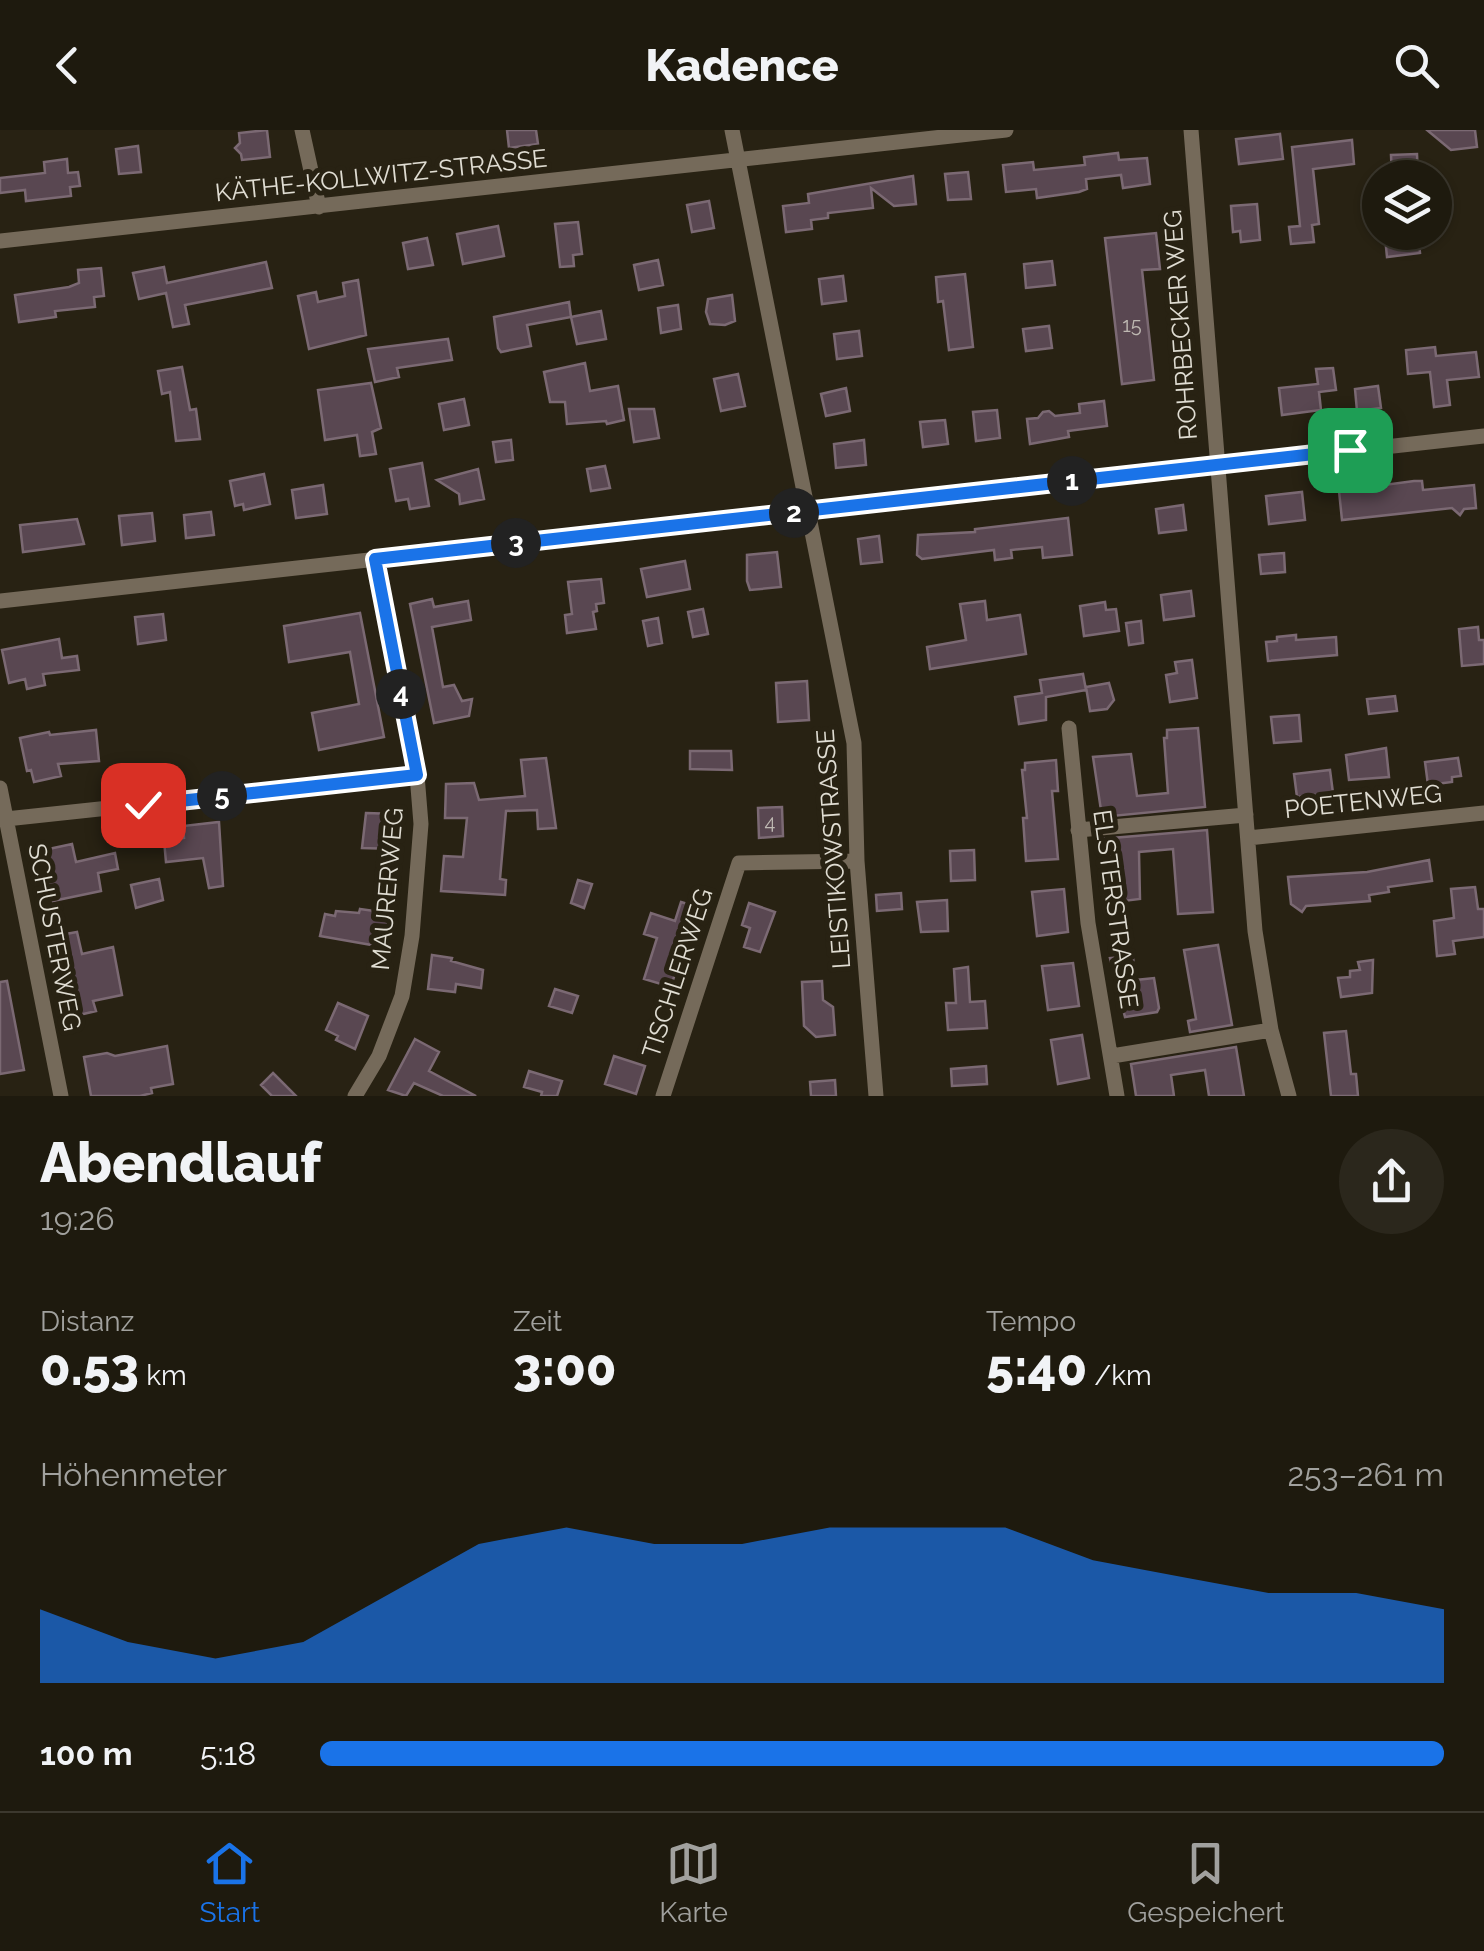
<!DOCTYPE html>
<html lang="de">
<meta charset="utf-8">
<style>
:root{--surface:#1e1a0e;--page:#2b271c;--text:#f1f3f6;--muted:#a1a19e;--line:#3c382e;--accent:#1a73e8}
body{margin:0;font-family:Raleway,sans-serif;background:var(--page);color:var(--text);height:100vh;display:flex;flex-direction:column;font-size:38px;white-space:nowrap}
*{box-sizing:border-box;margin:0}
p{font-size:32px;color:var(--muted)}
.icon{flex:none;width:55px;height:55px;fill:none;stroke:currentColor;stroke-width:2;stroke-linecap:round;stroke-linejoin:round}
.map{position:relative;height:966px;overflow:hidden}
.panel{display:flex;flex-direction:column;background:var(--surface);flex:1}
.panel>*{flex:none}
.controls{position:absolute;left:1362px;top:30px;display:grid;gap:20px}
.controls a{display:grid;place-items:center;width:90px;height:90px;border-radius:50%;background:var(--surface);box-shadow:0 2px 8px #0004,0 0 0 2px var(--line);font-size:50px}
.pin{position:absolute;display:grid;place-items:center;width:85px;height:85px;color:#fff;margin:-42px;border-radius:20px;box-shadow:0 5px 15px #0006}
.km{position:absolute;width:50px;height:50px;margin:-25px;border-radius:50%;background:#222;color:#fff;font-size:28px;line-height:50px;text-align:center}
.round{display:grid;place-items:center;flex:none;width:105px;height:105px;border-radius:52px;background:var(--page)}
.head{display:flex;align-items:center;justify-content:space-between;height:170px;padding:0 40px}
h1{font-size:55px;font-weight:800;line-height:75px}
.figures{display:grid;grid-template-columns:repeat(3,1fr);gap:15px;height:170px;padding:10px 40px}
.figures div{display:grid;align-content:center}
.figures b{font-size:50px;font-weight:800}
.figures small{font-size:28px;font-weight:400}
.figures p{font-size:28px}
.chart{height:280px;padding:20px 40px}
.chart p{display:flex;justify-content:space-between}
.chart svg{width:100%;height:180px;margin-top:10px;fill:var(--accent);opacity:.7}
ul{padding:0 40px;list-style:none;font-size:32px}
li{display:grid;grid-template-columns:160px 120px 1fr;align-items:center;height:75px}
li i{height:25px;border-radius:12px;background:var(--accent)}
header{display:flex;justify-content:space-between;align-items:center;height:130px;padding:0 40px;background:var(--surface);font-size:45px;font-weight:800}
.menu{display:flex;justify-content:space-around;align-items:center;height:140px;border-top:2px solid var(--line);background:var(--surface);font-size:28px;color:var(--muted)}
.menu a{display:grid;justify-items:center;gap:5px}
.menu .selected{color:var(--accent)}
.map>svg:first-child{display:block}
.building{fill:#594751;stroke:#7b6973;stroke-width:2.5}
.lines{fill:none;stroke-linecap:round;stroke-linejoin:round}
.street{stroke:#756a5a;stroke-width:15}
.route-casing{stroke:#fff;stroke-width:20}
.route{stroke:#1a73e8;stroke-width:12}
.labels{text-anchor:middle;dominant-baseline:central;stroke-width:10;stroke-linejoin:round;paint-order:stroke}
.number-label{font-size:20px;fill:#beb8b2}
.street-label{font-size:25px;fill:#e0ddd3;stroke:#282213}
</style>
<header><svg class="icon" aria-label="back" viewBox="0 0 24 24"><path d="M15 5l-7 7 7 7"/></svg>Kadence<svg class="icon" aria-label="search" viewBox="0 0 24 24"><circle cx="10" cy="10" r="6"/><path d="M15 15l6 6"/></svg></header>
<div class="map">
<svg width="1484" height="966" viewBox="0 0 1484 966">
<rect width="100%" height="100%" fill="#282213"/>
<!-- building -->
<path class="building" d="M 267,0 L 270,27 L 242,30 L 241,24 L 235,18 L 240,13 L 239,3 Z
M 507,0 L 536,0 L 538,14 L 509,18 Z
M 1427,0 L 1475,0 L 1477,17 L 1451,20 Z
M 1280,4 L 1283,29 L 1239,34 L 1236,9 Z
M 1352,10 L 1354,34 L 1313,39 L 1319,94 L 1312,95 L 1314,112 L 1291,114 L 1289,97 L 1300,96 L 1292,17 Z
M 138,16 L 141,42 L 119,44 L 116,19 Z
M 1118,23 L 1119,30 L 1147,28 L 1150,54 L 1123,58 L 1121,45 L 1086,49 L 1087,59 L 1079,62 L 1037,68 L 1036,59 L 1006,62 L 1003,35 L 1033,32 L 1034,40 L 1085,35 L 1084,27 Z
M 1417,24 L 1418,48 L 1392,48 L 1391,25 Z
M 67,29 L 68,43 L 78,42 L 80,56 L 70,57 L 71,66 L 26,71 L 25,60 L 0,63 L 0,48 L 45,43 L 44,32 Z
M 968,42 L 971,69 L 948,70 L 945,44 Z
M 913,46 L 916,74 L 894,76 L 871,58 L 873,78 L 828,83 L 828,88 L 811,90 L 812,99 L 786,102 L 783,76 L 809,73 L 808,64 Z
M 709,71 L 714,98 L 692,102 L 687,75 Z
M 1257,74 L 1260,110 L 1241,112 L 1240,101 L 1233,102 L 1231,76 Z
M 578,92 L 582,124 L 573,125 L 574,136 L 560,137 L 555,94 Z
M 498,96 L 504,126 L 463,134 L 457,104 Z
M 1156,103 L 1160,139 L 1142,140 L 1154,250 L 1122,254 L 1105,108 Z
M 1418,104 L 1420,123 L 1387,127 L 1385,107 Z
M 427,108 L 433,135 L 408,139 L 403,113 Z
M 658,130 L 663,155 L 639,160 L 634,135 Z
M 1052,131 L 1055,155 L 1026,158 L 1024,134 Z
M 266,132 L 272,158 L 185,175 L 189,194 L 173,197 L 166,163 L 139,169 L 133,143 L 164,137 L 167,153 Z
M 101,138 L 104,166 L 94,167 L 95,177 L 55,181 L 56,187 L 19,192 L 15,165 L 69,157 L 79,153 L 78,140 Z
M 965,144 L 973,217 L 949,220 L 943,171 L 938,172 L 936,147 Z
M 843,146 L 846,171 L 822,174 L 819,149 Z
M 358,150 L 366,205 L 309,219 L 298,166 L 316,162 L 318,172 L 345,166 L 343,153 Z
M 732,165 L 735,191 L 725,195 L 710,194 L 706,182 L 708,169 Z
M 569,172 L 571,187 L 527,195 L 531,216 L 501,222 L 498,218 L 494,187 Z
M 678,175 L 681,199 L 661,203 L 658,178 Z
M 601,181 L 606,209 L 577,214 L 571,187 Z
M 1049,196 L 1052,218 L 1026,221 L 1023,199 Z
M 859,201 L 862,226 L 837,229 L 834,204 Z
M 448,209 L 452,230 L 397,238 L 399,247 L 375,252 L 368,219 Z
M 1435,217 L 1436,226 L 1476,222 L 1479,247 L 1447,250 L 1450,275 L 1434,277 L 1430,242 L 1408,244 L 1406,220 Z
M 585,233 L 590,261 L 618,256 L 624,290 L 607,294 L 606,291 L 567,294 L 565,272 L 550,272 L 544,242 Z
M 182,237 L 190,280 L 196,279 L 200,309 L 176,311 L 170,262 L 162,264 L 158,241 Z
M 1333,238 L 1336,260 L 1319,262 L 1321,280 L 1282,285 L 1279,258 L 1318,254 L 1316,239 Z
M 738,244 L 745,276 L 721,281 L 714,249 Z
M 371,253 L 381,298 L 372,302 L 376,324 L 360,326 L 357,305 L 325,310 L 318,260 Z
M 1378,256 L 1381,278 L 1357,281 L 1355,259 Z
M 846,258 L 850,281 L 826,286 L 821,264 Z
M 464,269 L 469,295 L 444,300 L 439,274 Z
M 1104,271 L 1107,296 L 1068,301 L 1069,307 L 1030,314 L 1027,289 L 1038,288 L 1043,282 L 1049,281 L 1055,286 L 1080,283 L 1079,274 Z
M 629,279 L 654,279 L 659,308 L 634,312 Z
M 997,280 L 1000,308 L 976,311 L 973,282 Z
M 945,290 L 948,314 L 923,317 L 920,292 Z
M 511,310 L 513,330 L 496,332 L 493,312 Z
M 864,310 L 866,335 L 836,338 L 834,314 Z
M 422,333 L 429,376 L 410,379 L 408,369 L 396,371 L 390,339 Z
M 605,336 L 610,358 L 591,361 L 587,339 Z
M 478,339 L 484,369 L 460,374 L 459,364 L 437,350 Z
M 264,344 L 270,374 L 244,380 L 243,374 L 235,376 L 230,351 Z
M 1414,351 L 1422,351 L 1423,360 L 1474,355 L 1476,378 L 1464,379 L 1460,385 L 1452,378 L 1342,390 L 1339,361 Z
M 323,355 L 327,384 L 296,388 L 292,360 Z
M 1302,362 L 1305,390 L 1269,394 L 1266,366 Z
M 1183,375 L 1186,400 L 1159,403 L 1156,379 Z
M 211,382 L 214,405 L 186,408 L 184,385 Z
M 152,383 L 155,411 L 122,415 L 119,386 Z
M 1068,388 L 1072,425 L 1043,428 L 1042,417 L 1011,420 L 1012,428 L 995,430 L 994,420 L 922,429 L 917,425 L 918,405 L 975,402 L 975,399 Z
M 77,389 L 84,414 L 23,422 L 20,395 Z
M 879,406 L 882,432 L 861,434 L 858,409 Z
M 777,422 L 781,457 L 750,460 L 747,451 L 747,425 Z
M 1284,423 L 1285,442 L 1261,444 L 1259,425 Z
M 685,431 L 690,459 L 647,467 L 641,439 Z
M 601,449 L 604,473 L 596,474 L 597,481 L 593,482 L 596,499 L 567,503 L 565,485 L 572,484 L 568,452 Z
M 1191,461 L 1194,486 L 1164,490 L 1161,465 Z
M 432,469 L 434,477 L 468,471 L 471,490 L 432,497 L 443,557 L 454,555 L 462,571 L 472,569 L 469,586 L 434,593 L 410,474 Z
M 985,471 L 987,490 L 1020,485 L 1026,524 L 930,539 L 927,517 L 966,510 L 960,474 Z
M 1105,472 L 1106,480 L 1116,479 L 1119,501 L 1084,506 L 1080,476 Z
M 703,479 L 708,504 L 693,507 L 688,482 Z
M 360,483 L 384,607 L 319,620 L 312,583 L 359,574 L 350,522 L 289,532 L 284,496 Z
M 163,484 L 166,510 L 138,514 L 135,487 Z
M 658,488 L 662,513 L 648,516 L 643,491 Z
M 1141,491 L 1143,513 L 1129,515 L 1126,493 Z
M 1478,497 L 1479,510 L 1484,510 L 1484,534 L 1462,536 L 1459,499 Z
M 1296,505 L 1296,510 L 1336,507 L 1337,525 L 1268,531 L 1266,512 L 1277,511 L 1277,507 Z
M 59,509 L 62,528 L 77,526 L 79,540 L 43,544 L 45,555 L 27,559 L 25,549 L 9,553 L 2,520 Z
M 1192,530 L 1197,568 L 1170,572 L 1166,545 L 1177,543 L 1175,532 Z
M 1083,544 L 1086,560 L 1046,567 L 1046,590 L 1019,594 L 1015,567 L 1042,563 L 1040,550 Z
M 807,551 L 809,590 L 778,592 L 776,553 Z
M 1109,553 L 1114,570 L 1107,579 L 1090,581 L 1086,557 Z
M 1395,566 L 1397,581 L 1369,584 L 1367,569 Z
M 1299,585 L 1301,611 L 1274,613 L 1271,587 Z
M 1198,598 L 1205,677 L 1102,687 L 1093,627 L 1131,624 L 1137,666 L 1168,663 L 1164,608 L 1167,608 L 1167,600 Z
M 96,600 L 99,631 L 58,634 L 61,646 L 34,652 L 31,640 L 27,641 L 20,608 L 49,602 L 50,605 Z
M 1386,618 L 1389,647 L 1349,650 L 1346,625 Z
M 690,621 L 731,621 L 732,640 L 690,639 Z
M 546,628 L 556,698 L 538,699 L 537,680 L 506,681 L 500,749 L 506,750 L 505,765 L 441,761 L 444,726 L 463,727 L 467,688 L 445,688 L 446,654 L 474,653 L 479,670 L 525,666 L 521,630 Z
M 1458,628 L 1461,646 L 1452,647 L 1452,652 L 1428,655 L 1425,632 Z
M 1056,630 L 1058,661 L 1052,661 L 1058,729 L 1026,731 L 1023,688 L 1027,688 L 1022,640 L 1025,640 L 1025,633 Z
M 1330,640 L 1333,663 L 1297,667 L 1294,644 Z
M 782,677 L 783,706 L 759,708 L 758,678 Z
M 366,683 L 396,684 L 395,719 L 362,718 Z
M 219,692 L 223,756 L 209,758 L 203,728 L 166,732 L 164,710 L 184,708 L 183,696 Z
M 1207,700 L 1213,782 L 1178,784 L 1173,719 L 1139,722 L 1140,769 L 1107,773 L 1105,769 L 1100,709 Z
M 72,714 L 76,732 L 115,723 L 118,739 L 98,743 L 101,761 L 53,771 L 44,720 Z
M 974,720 L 975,750 L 951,751 L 950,721 Z
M 1429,730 L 1432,751 L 1388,757 L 1389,762 L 1369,765 L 1370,771 L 1306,776 L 1302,782 L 1291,774 L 1288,747 L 1367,742 Z
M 159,749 L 163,770 L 136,778 L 131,755 Z
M 578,750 L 592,754 L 584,778 L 571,773 Z
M 1475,757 L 1478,779 L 1484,779 L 1484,807 L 1453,811 L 1455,824 L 1437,826 L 1434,791 L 1454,788 L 1451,759 Z
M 1064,759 L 1068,802 L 1037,806 L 1032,762 Z
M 901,763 L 902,779 L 877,781 L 876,765 Z
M 947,770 L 948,801 L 921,802 L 917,772 Z
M 681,772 L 695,776 L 671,857 L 644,849 L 657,808 L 644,804 L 651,783 L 675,791 Z
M 749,773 L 775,782 L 760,822 L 744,817 L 750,798 L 742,795 Z
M 360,779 L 389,783 L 383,817 L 320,806 L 325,784 L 335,786 L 336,781 L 359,783 Z
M 77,802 L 82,824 L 113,817 L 122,865 L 93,871 L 96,881 L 75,886 L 60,805 Z
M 1218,815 L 1232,895 L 1190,902 L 1188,891 L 1196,889 L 1184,820 Z
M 432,825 L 452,828 L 451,831 L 483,840 L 481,858 L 456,854 L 455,862 L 428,859 Z
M 1133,826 L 1135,850 L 1154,848 L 1159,878 L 1157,882 L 1125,887 L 1110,828 Z
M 1373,830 L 1372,863 L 1341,867 L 1338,848 L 1350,847 L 1350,841 L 1360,840 L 1358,832 Z
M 1073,833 L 1079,876 L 1048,880 L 1042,836 Z
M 968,837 L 970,872 L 985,871 L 987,898 L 948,900 L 946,873 L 956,873 L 954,839 Z
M 7,851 L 24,940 L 0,944 L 0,852 Z
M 822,851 L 823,870 L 833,877 L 835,905 L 816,907 L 804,896 L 802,852 Z
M 555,859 L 578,866 L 572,883 L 549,876 Z
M 338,873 L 368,886 L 355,919 L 336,910 L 338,906 L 326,900 Z
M 1346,901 L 1351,944 L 1356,944 L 1358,966 L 1331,966 L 1324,903 Z
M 1082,905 L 1089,948 L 1058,954 L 1051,910 Z
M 415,909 L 439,922 L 429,941 L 476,966 L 443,966 L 414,953 L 406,966 L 388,960 Z
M 167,916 L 173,954 L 151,958 L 152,963 L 140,966 L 91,966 L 84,927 L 107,923 L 115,926 Z
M 1236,917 L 1244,966 L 1209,966 L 1205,940 L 1171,945 L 1174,966 L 1136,966 L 1131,934 Z
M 614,926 L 645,936 L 636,964 L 605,954 Z
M 986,936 L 987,954 L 952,956 L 951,939 Z
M 529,941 L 562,951 L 557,966 L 541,966 L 542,962 L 524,957 Z
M 273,943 L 296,966 L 272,966 L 261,955 Z
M 835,950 L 836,966 L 811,966 L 810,952 Z"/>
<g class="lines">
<!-- street -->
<path class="street" d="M 302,0 L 319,77
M 732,0 L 854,613 L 857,731 L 876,966
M 1191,0 L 1255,801 L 1271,900 L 1289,966
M 0,111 L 1006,0
M 0,471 L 1484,306
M 1069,598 L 1088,793 L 1117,966
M 0,658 L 61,966
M 6,689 L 417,645
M 1078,700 L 1246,685
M 1248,708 L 1484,683
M 1112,926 L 1271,900
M 355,966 L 379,926 L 402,866 L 412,806 L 421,694 L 417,645 L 375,429
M 663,966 L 739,733 L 857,731"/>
</g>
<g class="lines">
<defs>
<path id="route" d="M 143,675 L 417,645 L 375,429 L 1350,320"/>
</defs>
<!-- route casing -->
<use href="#route" class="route-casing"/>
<!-- route -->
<use href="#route" class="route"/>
</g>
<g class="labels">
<!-- number labels -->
<g class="number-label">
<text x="1132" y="195">15</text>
<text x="770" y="692">4</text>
</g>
<!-- street labels -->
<g class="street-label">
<text transform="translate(381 45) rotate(-6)">KÄTHE-KOLLWITZ-STRASSE</text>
<text transform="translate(1180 195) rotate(-94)">ROHRBECKER WEG</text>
<text transform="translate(1363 671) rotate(-6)">POETENWEG</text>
<text transform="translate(833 719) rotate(-94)">LEISTIKOWSTRASSE</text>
<text transform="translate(387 759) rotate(-85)">MAURERWEG</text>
<text transform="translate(1116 779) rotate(82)">ELSTERSTRASSE</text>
<text transform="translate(55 807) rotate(79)">SCHUSTERWEG</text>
<text transform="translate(677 843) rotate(-72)">TISCHLERWEG</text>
</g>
</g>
</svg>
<div class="controls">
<a><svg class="icon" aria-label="layers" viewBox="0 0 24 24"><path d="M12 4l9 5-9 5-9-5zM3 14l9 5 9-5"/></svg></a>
</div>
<div class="pin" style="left:1350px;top:320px;background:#1e9e55"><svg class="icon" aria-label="arrive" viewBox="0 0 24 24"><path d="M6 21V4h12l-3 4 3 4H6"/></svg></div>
<div class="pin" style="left:143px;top:675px;background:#d93025"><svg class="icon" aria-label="check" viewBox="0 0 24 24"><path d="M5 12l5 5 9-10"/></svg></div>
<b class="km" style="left:1072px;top:351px">1</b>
<b class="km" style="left:794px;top:383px">2</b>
<b class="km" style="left:516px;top:413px">3</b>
<b class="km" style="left:401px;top:564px">4</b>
<b class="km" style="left:222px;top:666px">5</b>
</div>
<section class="panel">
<div class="head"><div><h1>Abendlauf</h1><p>19:26</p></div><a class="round"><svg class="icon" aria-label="share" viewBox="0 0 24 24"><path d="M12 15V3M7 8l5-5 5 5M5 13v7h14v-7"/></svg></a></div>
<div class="figures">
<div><p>Distanz</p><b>0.53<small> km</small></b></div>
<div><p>Zeit</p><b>3:00</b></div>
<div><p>Tempo</p><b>5:40<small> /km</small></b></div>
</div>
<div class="chart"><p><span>Höhenmeter</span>253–261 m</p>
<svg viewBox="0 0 160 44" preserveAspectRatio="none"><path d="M0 44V26L10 34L20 38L30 34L40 22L50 10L60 6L70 10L80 10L90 6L100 6L110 6L120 14L130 18L140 22L150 22L160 26V44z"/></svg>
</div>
<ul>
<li><b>100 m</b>5:18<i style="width:100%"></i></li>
</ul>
</section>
<nav class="menu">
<a class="selected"><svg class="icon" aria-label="home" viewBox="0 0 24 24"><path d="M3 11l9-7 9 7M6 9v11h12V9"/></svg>Start</a>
<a><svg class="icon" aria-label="map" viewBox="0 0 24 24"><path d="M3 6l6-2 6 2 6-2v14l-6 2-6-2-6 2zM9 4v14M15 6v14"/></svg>Karte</a>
<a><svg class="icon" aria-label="saved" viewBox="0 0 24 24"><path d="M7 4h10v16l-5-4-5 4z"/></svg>Gespeichert</a>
</nav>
